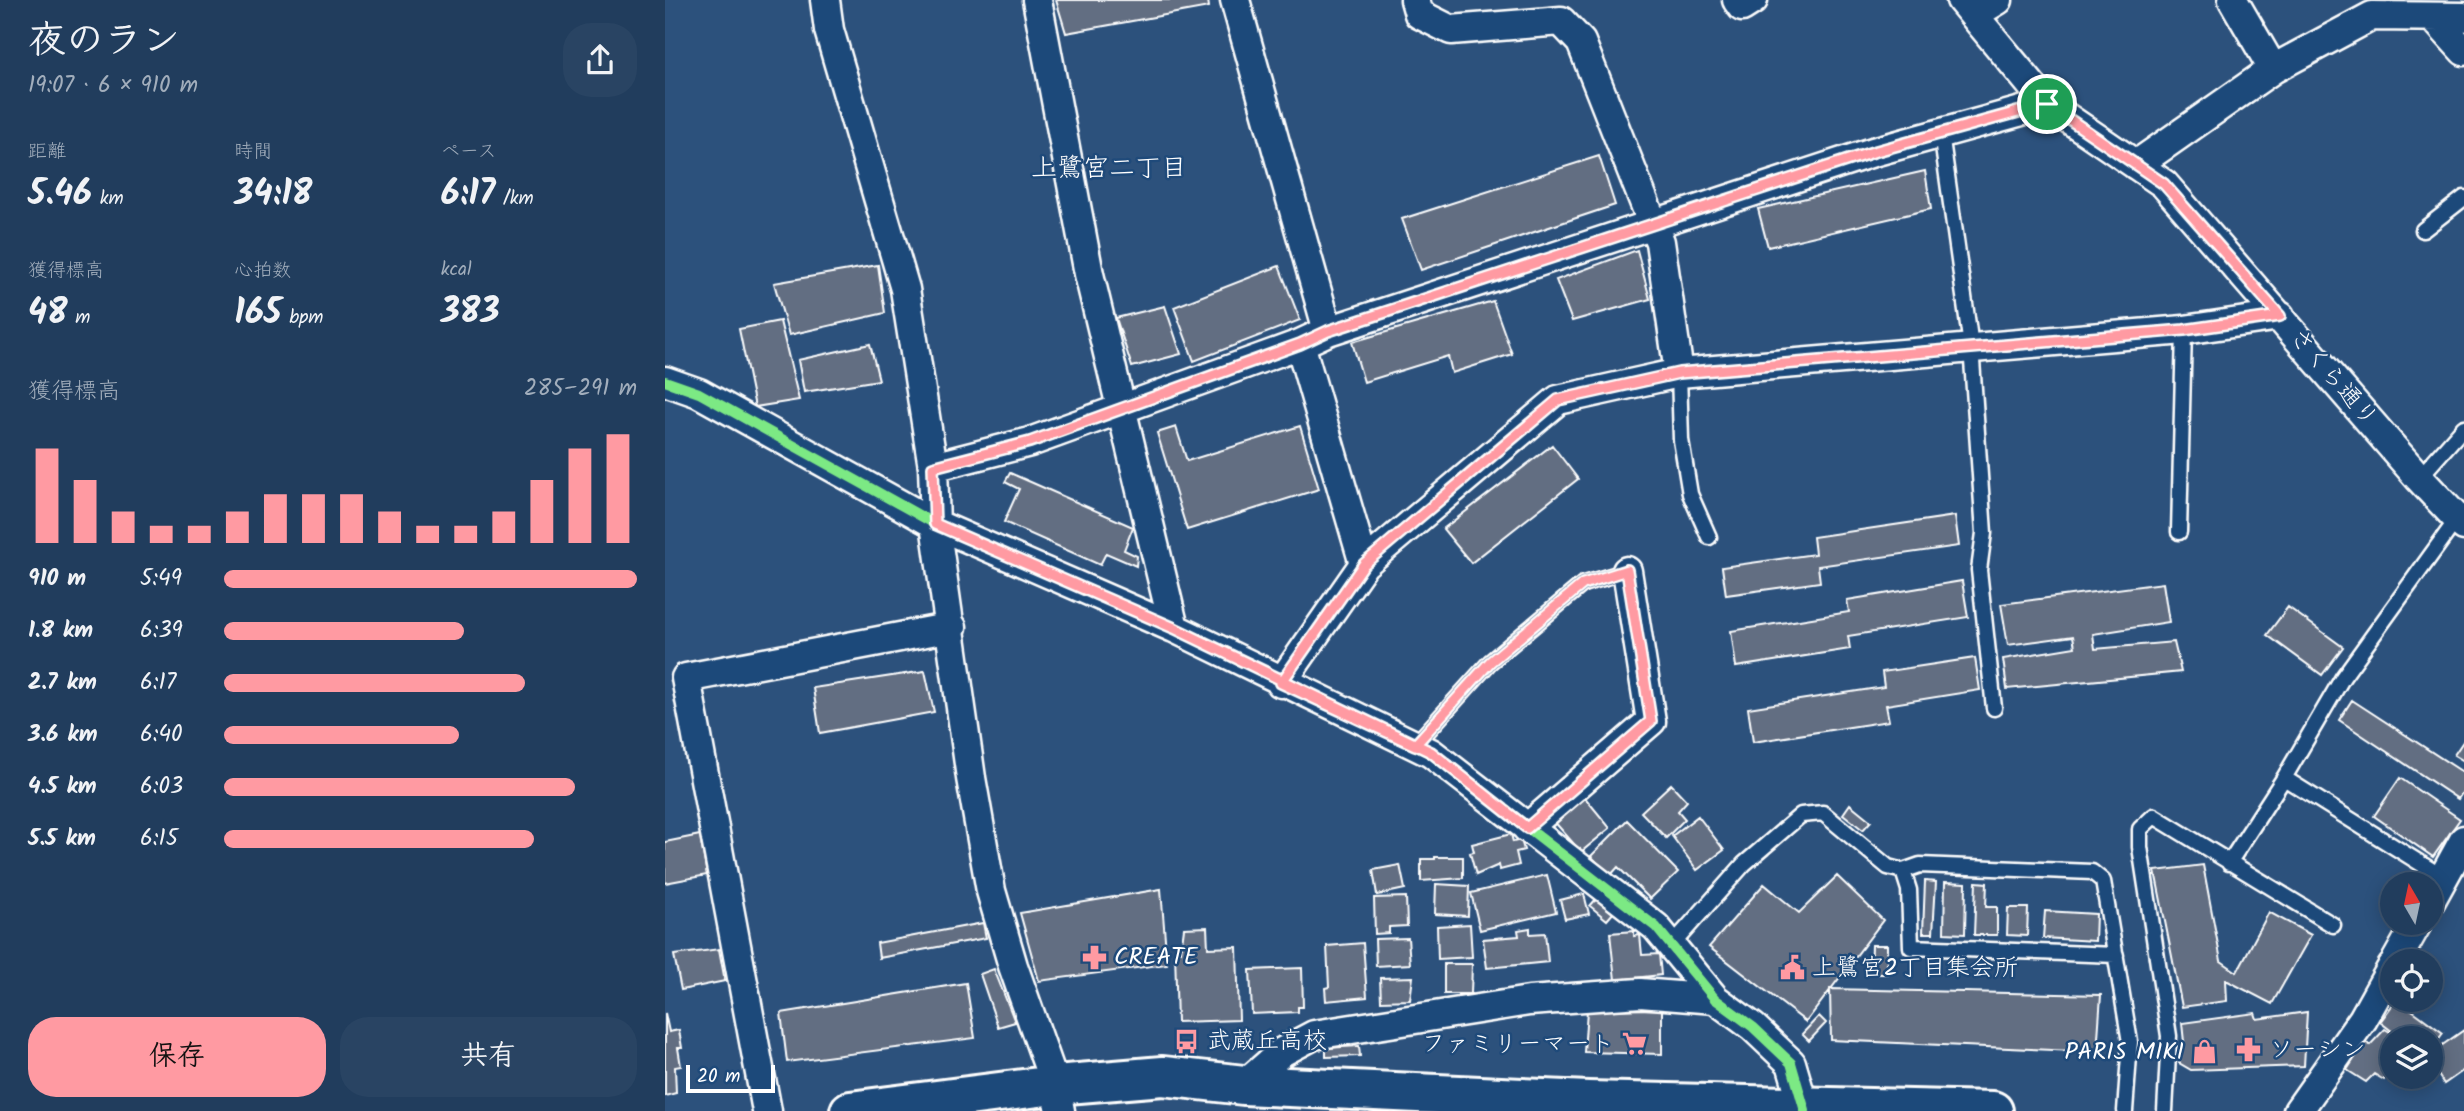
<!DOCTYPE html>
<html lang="ja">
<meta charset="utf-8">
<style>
:root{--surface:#213d5d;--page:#294463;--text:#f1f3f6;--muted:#a2aebc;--line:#3e5672;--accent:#ff9aa2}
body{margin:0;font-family:Kalam,"Klee One",sans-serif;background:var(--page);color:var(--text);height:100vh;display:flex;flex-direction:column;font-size:26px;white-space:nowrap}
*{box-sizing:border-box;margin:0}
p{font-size:23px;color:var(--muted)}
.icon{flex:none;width:38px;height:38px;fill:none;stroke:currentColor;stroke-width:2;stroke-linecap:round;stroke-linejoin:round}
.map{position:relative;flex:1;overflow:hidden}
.side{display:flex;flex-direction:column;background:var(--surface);width:665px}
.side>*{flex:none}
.needle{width:46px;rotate:351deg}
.controls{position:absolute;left:1715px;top:872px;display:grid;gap:14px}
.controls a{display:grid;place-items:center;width:63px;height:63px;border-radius:50%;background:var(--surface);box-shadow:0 4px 18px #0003,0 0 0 2px var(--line);font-size:35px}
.scale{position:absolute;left:21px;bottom:18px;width:89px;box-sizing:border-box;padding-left:7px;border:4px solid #fff;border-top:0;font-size:19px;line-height:24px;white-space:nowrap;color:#fff;-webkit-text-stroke:5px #1f4a7a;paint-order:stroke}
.pin{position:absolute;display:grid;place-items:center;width:60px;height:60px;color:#fff;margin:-30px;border:4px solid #fff;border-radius:50%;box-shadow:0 2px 7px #0007}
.round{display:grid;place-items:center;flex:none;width:74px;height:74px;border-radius:28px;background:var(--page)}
.summary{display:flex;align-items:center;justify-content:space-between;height:119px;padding:0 28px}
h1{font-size:38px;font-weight:700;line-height:52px}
.figures{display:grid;grid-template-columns:repeat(3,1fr);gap:10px;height:119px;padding:7px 28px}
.figures div{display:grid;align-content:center}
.figures b{font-size:35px;font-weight:700}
.figures small{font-size:19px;font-weight:400}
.figures p{font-size:19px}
.chart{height:196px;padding:14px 28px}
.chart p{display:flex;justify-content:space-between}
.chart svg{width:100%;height:126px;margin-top:7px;stroke:var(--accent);stroke-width:6}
.primary-button{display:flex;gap:14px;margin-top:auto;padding:14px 28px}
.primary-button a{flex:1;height:80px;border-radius:28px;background:var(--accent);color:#111;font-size:28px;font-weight:700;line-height:80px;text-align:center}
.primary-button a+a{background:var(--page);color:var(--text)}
ul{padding:0 28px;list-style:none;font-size:23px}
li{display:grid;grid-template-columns:112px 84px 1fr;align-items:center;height:52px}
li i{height:18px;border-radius:9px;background:var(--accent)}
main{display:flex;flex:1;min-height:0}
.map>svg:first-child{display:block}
.building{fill:#626e82;stroke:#fff;stroke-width:2}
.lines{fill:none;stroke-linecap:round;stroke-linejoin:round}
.lane-casing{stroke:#fff;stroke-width:19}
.street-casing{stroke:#fff;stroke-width:33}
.secondary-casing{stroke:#fff;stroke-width:44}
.lane{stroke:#1f4a7a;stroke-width:14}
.street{stroke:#1f4a7a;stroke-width:28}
.secondary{stroke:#1f4a7a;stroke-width:38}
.cycleway-casing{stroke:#1f4a7a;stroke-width:15}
.cycleway{stroke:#7ce984;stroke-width:10}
.route-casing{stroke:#fff;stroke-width:14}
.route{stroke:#ff9aa2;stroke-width:9}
.labels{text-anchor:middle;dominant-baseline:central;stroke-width:5;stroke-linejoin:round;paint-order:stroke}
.street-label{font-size:24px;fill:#fff;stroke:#1f4a7a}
.poi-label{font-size:24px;fill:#fff;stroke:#1f4a7a;text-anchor:start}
.neighbourhood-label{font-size:26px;fill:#fff;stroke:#1f4a7a}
</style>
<main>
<section class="side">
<div class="summary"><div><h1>夜のラン</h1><p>19:07 · 6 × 910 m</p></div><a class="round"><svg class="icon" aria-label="share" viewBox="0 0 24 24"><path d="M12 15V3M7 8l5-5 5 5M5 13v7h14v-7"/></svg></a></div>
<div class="figures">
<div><p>距離</p><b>5.46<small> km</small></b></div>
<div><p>時間</p><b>34:18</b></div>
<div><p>ペース</p><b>6:17<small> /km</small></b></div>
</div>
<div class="figures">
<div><p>獲得標高</p><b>48<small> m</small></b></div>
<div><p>心拍数</p><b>165<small> bpm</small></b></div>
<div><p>kcal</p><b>383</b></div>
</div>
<div class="chart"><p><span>獲得標高</span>285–291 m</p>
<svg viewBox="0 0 160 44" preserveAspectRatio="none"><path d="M5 44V11M15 44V22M25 44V33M35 44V38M45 44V38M55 44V33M65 44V27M75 44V27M85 44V27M95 44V33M105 44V38M115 44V38M125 44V33M135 44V22M145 44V11M155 44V6"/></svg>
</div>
<ul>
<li><b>910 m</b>5:49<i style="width:100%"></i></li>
<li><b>1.8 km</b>6:39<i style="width:58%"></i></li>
<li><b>2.7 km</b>6:17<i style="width:73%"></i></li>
<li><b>3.6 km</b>6:40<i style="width:57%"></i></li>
<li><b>4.5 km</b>6:03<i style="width:85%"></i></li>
<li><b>5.5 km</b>6:15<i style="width:75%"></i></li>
</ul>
<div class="primary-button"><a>保存</a><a>共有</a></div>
</section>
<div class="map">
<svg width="1799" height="1111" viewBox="0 0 1799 1111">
<rect width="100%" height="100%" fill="#2c517c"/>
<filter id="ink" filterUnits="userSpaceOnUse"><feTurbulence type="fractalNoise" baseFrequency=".0143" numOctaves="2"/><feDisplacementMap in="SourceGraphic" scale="14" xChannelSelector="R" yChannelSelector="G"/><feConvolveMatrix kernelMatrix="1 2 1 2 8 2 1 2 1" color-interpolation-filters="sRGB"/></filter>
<g filter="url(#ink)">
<!-- building -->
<path class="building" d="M 391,0 L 543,0 L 544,7 L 401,33 Z
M 934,156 L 950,205 L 756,270 L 737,219 Z
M 1260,171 L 1266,209 L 1103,247 L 1093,209 Z
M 972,250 L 985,299 L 907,321 L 891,280 Z
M 213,265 L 220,313 L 124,335 L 109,283 Z
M 614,266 L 635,320 L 529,361 L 509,307 Z
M 828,301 L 847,354 L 787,373 L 783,356 L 699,382 L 687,342 Z
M 500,306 L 516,354 L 467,367 L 451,318 Z
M 115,321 L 134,400 L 90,407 L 74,329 Z
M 205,344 L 214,380 L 139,392 L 133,360 Z
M 635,426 L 654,489 L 522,530 L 492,433 L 511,427 L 522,461 Z
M 887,445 L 913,479 L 806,563 L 778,529 Z
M 345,473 L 468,527 L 459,550 L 472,556 L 471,566 L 441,553 L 435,565 L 339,522 L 354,489 L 340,482 Z
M 1290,516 L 1294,546 L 1153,566 L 1155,582 L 1061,595 L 1057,567 L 1150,554 L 1148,537 Z
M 1297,581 L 1303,617 L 1183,636 L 1185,649 L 1071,667 L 1066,631 L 1184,612 L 1182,600 Z
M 1498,583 L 1504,622 L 1428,634 L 1430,649 L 1509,642 L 1516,672 L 1342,689 L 1338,659 L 1410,647 L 1408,636 L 1343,645 L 1336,604 Z
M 1623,607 L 1678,647 L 1657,675 L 1602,635 Z
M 1310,658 L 1315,690 L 1221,705 L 1224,721 L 1088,742 L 1083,708 L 1219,687 L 1217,672 Z
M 260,671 L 269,712 L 155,733 L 148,688 Z
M 1687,700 L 1799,773 L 1799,790 L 1793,799 L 1674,720 Z
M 1799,740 L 1799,761 L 1789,755 Z
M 1735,778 L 1795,819 L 1768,857 L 1709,816 Z
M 1006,784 L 1022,801 L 1013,811 L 1020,819 L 1001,838 L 976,812 Z
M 917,794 L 945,828 L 916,852 L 887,819 Z
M 1185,804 L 1206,821 L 1198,830 L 1178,814 Z
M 1033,816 L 1059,850 L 1032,870 L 1007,836 Z
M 962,820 L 1013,872 L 985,899 L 953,867 L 945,876 L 926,856 Z
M 846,834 L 848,842 L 856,840 L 859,850 L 851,852 L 854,865 L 835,870 L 834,865 L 811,875 L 805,853 L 809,852 L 807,844 Z
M 35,835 L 42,875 L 0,883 L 0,842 Z
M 770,857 L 798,857 L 798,878 L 756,881 L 756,859 L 770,859 Z
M 735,865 L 740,889 L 712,895 L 708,870 Z
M 1538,865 L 1556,961 L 1572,972 L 1604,912 L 1646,935 L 1607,1004 L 1561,980 L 1562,1001 L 1517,1007 L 1490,871 Z
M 882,875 L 891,912 L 815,930 L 806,893 Z
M 1172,876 L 1218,920 L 1141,1022 L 1044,947 L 1099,884 L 1134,913 Z
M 1260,881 L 1271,882 L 1268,933 L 1258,933 Z
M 1280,882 L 1301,883 L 1300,934 L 1279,933 Z
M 1311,882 L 1322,883 L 1321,907 L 1332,907 L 1332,935 L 1309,935 Z
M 771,884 L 804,886 L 803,916 L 770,914 Z
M 496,889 L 502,964 L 374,981 L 355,913 Z
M 919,894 L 924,914 L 900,919 L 895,900 Z
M 741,897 L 742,926 L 724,927 L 724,933 L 710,934 L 709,898 Z
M 932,898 L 949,912 L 942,920 L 925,906 Z
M 1343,908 L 1363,908 L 1362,936 L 1342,935 Z
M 1380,911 L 1431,914 L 1430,941 L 1378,938 Z
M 318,923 L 321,938 L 214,958 L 212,943 Z
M 805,924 L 807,957 L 773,959 L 772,926 Z
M 542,927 L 543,948 L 572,947 L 574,1020 L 512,1022 L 510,951 L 516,951 L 519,928 Z
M 865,928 L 865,934 L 880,933 L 883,962 L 822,968 L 818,939 L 854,936 L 853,930 Z
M 969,931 L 969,936 L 975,935 L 977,955 L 994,954 L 996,975 L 950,980 L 945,933 Z
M 743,938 L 745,964 L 711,966 L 710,939 Z
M 698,943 L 702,997 L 661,1001 L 660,988 L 664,987 L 662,946 Z
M 1207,945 L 1222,945 L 1222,974 L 1206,974 Z
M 54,949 L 60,981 L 16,990 L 9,955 Z
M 779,964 L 807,964 L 806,994 L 779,994 Z
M 637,968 L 638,1007 L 633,1007 L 633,1012 L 587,1014 L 585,970 Z
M 329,969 L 350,1022 L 333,1027 L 315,974 Z
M 748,977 L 745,1000 L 716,1001 L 715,978 Z
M 301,983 L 310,1038 L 122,1062 L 116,1013 Z
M 1165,989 L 1436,995 L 1432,1052 L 1166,1040 Z
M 1732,999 L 1778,1033 L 1766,1049 L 1766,1038 L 1736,1038 L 1715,1022 Z
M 997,1009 L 997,1054 L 919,1052 L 922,1010 Z
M 1642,1012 L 1639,1066 L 1526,1070 L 1514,1063 L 1519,1042 L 1517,1023 L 1590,1013 L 1592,1019 Z
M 0,1013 L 4,1032 L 14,1030 L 17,1048 L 13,1048 L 16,1066 L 10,1067 L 11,1093 L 0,1096 Z
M 1154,1016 L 1161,1023 L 1144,1041 L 1137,1034 Z
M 1720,1029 L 1728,1034 L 1727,1067 L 1719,1080 L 1709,1074 L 1701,1082 L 1682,1070 L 1700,1042 L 1705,1045 Z
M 1799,1030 L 1799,1070 L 1779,1084 L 1766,1064 L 1766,1053 Z
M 694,1046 L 695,1056 L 661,1057 L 661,1048 Z"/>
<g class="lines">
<defs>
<path id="lane" d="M 1276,133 L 1306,346 L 1319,533 L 1314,570 L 1329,708
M 1758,230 L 1799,198
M 1014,373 L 1016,440 L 1025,494 L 1044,537
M 1754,478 L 1799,427
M 1514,532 L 1519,330
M 750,745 L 825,662 L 918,584 L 962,571
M 1619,778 L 1779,878
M 1564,863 L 1619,778 L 1678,677 L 1792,519
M 1007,945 L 1079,864 L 1136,815 L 1158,813 L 1223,867 L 1238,871
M 1451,955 L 1246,947 L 1244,890 L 1238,871 L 1255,865 L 1427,872 L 1438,881 L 1465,1042 L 1460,1111
M 1500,1111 L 1504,1036 L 1475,847 L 1475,829 L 1489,816 L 1668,925"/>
<path id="street" d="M 160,0 L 164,30 L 240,289 L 268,467 L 270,524 L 306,778 L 326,891 L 348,966 L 390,1085 L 395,1111
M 372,0 L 424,274 L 509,628
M 570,0 L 663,331
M 750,0 L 754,14 L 786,30 L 896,21 L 916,42 L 995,242 L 1014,373
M 1072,0 L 1077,7 L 1088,0
M 1296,0 L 1382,104 L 1499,184 L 1754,478 L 1799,526
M 1568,0 L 1608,69
M 1310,14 L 1333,0
M 1768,17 L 1799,51
M 1471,165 L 1608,69 L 1707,16 L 1799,17
M 635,344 L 699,564
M 0,381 L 34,393 L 270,524 L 509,628 L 766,753 L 991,927 L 1050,999 L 1088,1027 L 1126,1063 L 1140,1111
M 268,467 L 365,442 L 635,344 L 663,331 L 1208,152 L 1382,104
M 616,683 L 699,564 L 893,400 L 1014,373 L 1519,330 L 1615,316
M 862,828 L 986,721 L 962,571
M 1766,900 L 1799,840
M 1731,961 L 1753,922
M 579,1085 L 617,1052 L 649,1035 L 864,1001 L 975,993 L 1050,999
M 102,1111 L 21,678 L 287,627
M 1633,1111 L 1698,1019 L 1727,967"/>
<path id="secondary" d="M 185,1111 L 390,1085 L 498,1076 L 579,1085 L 923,1101 L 1328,1111"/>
</defs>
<!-- lane casing -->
<use href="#lane" class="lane-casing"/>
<!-- street casing -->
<use href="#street" class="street-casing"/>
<!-- secondary casing -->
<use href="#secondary" class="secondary-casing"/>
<!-- lane -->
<use href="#lane" class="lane"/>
<!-- street -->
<use href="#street" class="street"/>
<!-- secondary -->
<use href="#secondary" class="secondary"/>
<defs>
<path id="cycleway" d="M 0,381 L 34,393 L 270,524 L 509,628 L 766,753 L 991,927 L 1050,999 L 1088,1027 L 1126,1063 L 1140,1111
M 268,467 L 365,442 L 635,344 L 663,331 L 1208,152 L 1382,104"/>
</defs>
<!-- cycleway casing -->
<use href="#cycleway" class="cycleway-casing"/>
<!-- cycleway -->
<use href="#cycleway" class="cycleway"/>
</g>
</g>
<g class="lines" filter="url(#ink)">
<defs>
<path id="route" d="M 1382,104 L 1208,152 L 663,331 L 635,344 L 365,442 L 268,467 L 270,524 L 509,628 L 766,752 L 862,828 L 986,721 L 962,570 L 918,584 L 825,662 L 750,745 L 616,683 L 699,564 L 893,400 L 1014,373 L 1519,330 L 1615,316 L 1499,184 L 1382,104"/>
</defs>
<!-- route casing -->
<use href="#route" class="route-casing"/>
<!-- route -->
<use href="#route" class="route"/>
</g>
<!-- icons -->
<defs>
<symbol id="pharmacy-bare" viewBox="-9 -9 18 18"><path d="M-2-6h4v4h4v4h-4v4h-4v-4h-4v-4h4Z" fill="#ff9aa2" stroke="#1f4a7a" stroke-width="2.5" paint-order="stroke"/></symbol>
<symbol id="civic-bare" viewBox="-9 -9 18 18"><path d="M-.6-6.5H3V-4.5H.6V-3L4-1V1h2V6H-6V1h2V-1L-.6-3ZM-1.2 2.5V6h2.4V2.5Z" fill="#ff9aa2" stroke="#1f4a7a" stroke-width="2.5" paint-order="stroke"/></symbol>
<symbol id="bus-bare" viewBox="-9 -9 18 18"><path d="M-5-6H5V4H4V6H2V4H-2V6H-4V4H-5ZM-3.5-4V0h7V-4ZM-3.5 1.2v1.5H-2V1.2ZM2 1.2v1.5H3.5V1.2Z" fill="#ff9aa2" stroke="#1f4a7a" stroke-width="2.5" paint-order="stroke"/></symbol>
<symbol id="supermarket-bare" viewBox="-9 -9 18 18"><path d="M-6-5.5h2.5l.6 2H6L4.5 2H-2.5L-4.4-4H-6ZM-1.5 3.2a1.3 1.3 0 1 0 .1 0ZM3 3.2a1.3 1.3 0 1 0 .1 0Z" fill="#ff9aa2" stroke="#1f4a7a" stroke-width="2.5" paint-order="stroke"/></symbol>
<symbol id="shop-bare" viewBox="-9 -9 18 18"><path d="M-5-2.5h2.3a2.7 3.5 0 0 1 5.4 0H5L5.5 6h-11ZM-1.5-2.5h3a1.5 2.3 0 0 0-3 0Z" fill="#ff9aa2" stroke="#1f4a7a" stroke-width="2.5" paint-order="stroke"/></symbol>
</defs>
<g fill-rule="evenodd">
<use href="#pharmacy-bare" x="412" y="940" width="35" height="35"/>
<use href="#civic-bare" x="1110" y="950" width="35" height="35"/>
<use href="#bus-bare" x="504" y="1024" width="35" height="35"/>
<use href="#supermarket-bare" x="952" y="1026" width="35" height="35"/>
<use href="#pharmacy-bare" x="1566" y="1032" width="35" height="35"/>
<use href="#shop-bare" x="1522" y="1034" width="35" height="35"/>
</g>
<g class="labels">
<!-- street labels -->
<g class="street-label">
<text transform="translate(1668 378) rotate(49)">さくら通り</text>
</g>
<!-- poi labels -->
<g class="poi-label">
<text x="449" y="957">CREATE</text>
<text x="1147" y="968">上鷺宮2丁目集会所</text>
<text x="542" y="1041">武蔵丘高校</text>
<text x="949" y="1044" text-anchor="end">ファミリーマート</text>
<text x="1604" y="1050">ソーシン</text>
<text x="1519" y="1052" text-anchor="end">PARIS MIKI</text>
</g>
<!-- neighbourhood labels -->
<g class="neighbourhood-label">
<text x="444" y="169">上鷺宮二丁目</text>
</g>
</g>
</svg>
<div class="controls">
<a><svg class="needle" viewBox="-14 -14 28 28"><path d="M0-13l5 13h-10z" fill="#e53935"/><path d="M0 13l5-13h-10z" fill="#a2aebc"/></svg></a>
<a><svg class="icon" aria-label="locate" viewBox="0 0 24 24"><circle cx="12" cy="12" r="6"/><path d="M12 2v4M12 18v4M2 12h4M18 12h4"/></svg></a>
<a><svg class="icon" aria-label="layers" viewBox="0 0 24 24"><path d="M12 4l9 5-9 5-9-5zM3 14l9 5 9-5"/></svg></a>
</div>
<div class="scale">20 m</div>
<div class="pin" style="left:1382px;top:104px;background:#1e9e55"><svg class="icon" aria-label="arrive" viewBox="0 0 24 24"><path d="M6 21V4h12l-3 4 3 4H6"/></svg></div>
</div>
</main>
